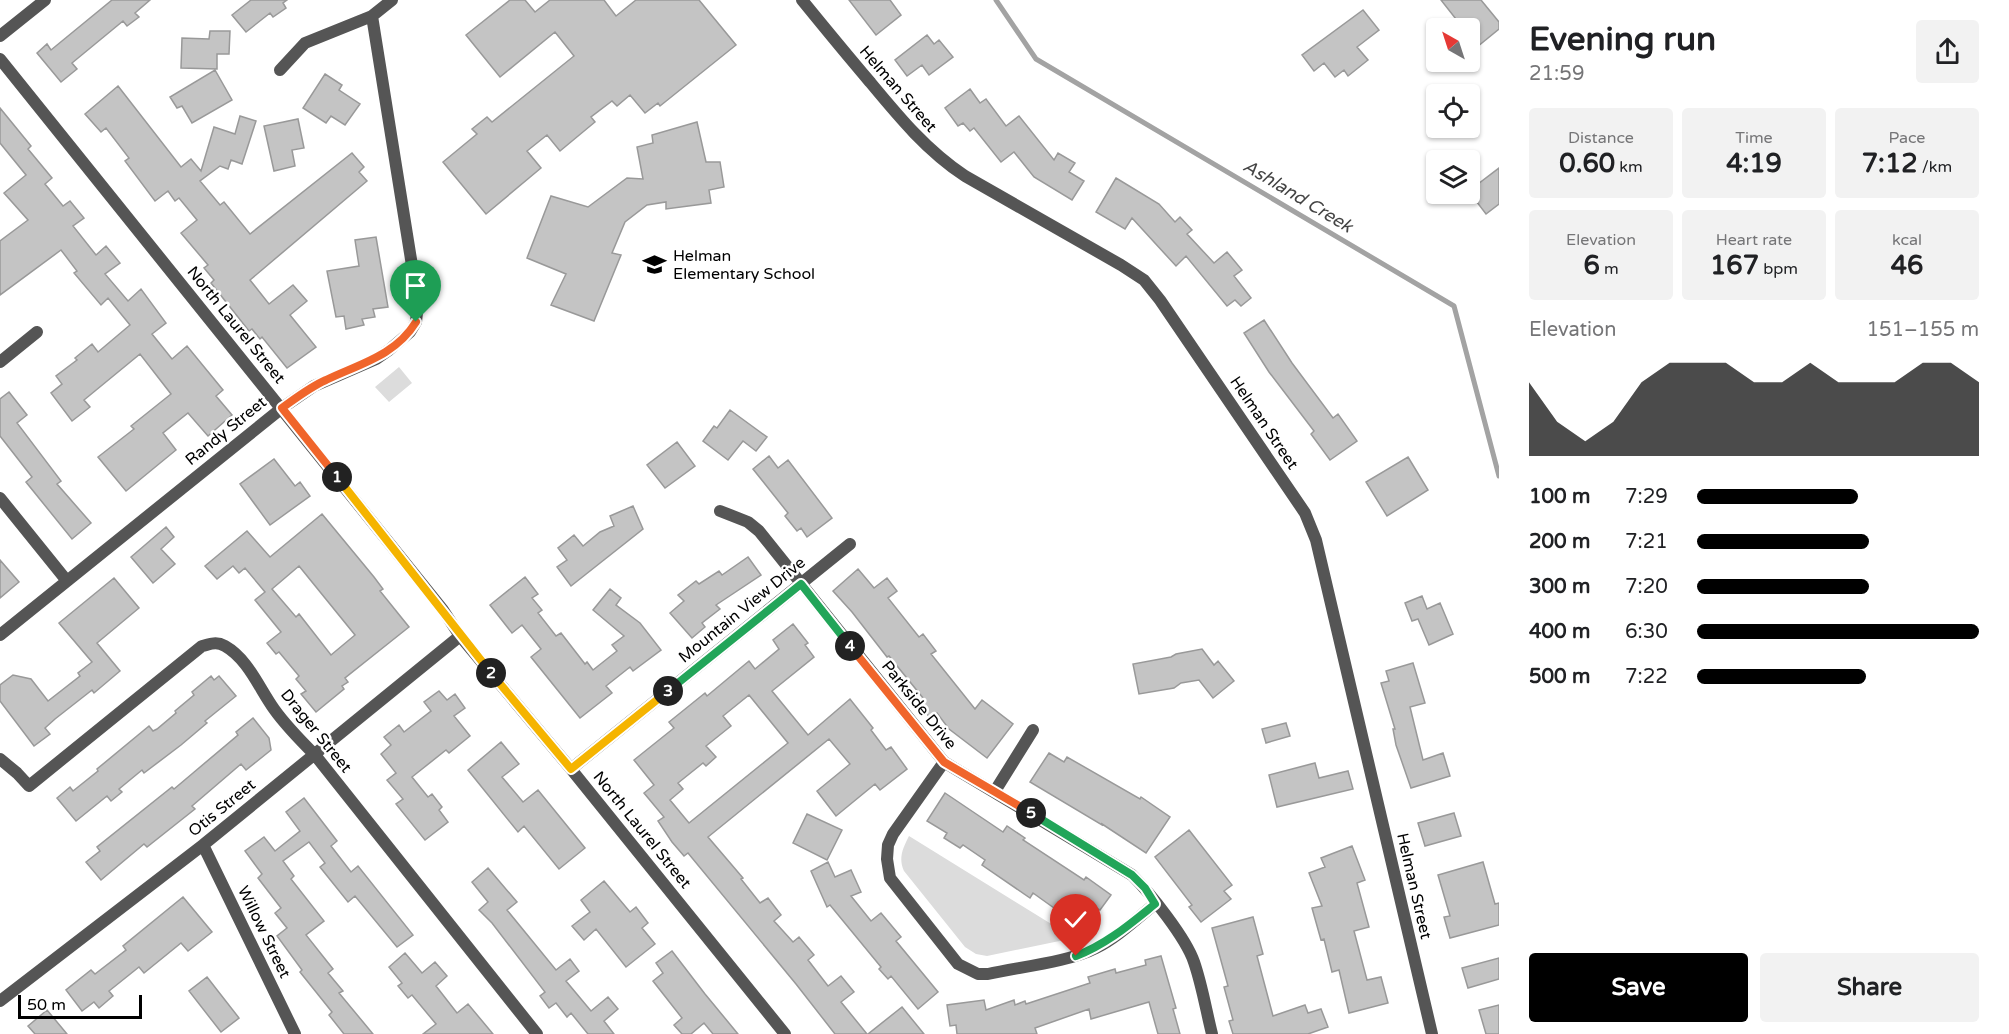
<!DOCTYPE html>
<meta charset="utf-8">
<style>
:root{--surface:#fff;--page:#f2f2f2;--text:#202124;--muted:#757577;--accent:#000}
body{margin:0;font-family:"Varela Round",sans-serif;background:var(--page);color:var(--text);height:100vh;display:flex;flex-direction:column;font-size:22px;white-space:nowrap}
*{box-sizing:border-box;margin:0}
p{font-size:20px;color:var(--muted)}
.icon{flex:none;width:33px;height:33px;fill:none;stroke:currentColor;stroke-width:2;stroke-linecap:round;stroke-linejoin:round}
.map{position:relative;flex:1;overflow:hidden}
.details{display:flex;flex-direction:column;background:var(--surface);width:510px}
.details>*{flex:none}
.needle{width:39px;rotate:321deg}
.tools{position:absolute;left:1426px;top:18px;display:grid;gap:12px}
.tools a{display:grid;place-items:center;width:54px;height:54px;border-radius:6px;background:var(--surface);box-shadow:0 2px 4px #0004;font-size:30px}
.scale{position:absolute;left:18px;bottom:15px;width:124px;box-sizing:border-box;padding-left:6px;border:3px solid #000;border-top:0;font-size:16px;line-height:21px;white-space:nowrap;color:#000;-webkit-text-stroke:4px #fff;paint-order:stroke}
.pin{position:absolute;display:grid;place-items:center;width:51px;height:51px;color:#fff;margin:-62px -26px;border-radius:50% 50% 50% 0;rotate:-45deg;box-shadow:0 0 6px #0007}
.pin .icon{rotate:45deg}
.km{position:absolute;width:30px;height:30px;margin:-15px;border-radius:50%;background:#222;color:#fff;font-size:16px;line-height:30px;text-align:center}
.round{display:grid;place-items:center;flex:none;width:63px;height:63px;border-radius:6px;background:var(--page)}
.headline{display:flex;align-items:center;justify-content:space-between;height:102px;padding:0 30px}
h1{font-size:33px;font-weight:800;line-height:45px}
.figures{display:grid;grid-template-columns:repeat(3,1fr);gap:9px;height:102px;padding:6px 30px}
.figures div{display:grid;align-content:center;border-radius:6px;background:var(--page);text-align:center}
.figures b{font-size:26px;font-weight:800}
.figures small{font-size:16px;font-weight:400}
.figures p{font-size:16px}
.chart{height:168px;padding:12px 30px}
.chart p{display:flex;justify-content:space-between}
.chart svg{width:100%;height:108px;margin-top:6px;fill:var(--accent);opacity:.7}
.primary-button{display:flex;gap:12px;margin-top:auto;padding:12px 30px}
.primary-button a{flex:1;height:69px;border-radius:6px;background:var(--accent);color:#fff;font-size:24px;font-weight:800;line-height:69px;text-align:center}
.primary-button a+a{background:var(--page);color:var(--text)}
ul{padding:0 30px;list-style:none;font-size:20px}
li{display:grid;grid-template-columns:96px 72px 1fr;align-items:center;height:45px}
li i{height:15px;border-radius:8px;background:var(--accent)}
main{display:flex;flex:1;min-height:0}
.map>svg:first-child{display:block}
.green{fill:#dcdcdc}
.lines{fill:none;stroke-linecap:round;stroke-linejoin:round}
.stream{stroke:#a3a3a3;stroke-width:5}
.building{fill:#c4c4c4;stroke:#999;stroke-width:1.5;fill-rule:evenodd}
.minor{stroke:#555;stroke-width:12}
.split-1-casing{stroke:#fff;stroke-width:12}
.split-2-casing{stroke:#fff;stroke-width:12}
.split-3-casing{stroke:#fff;stroke-width:12}
.split-4-casing{stroke:#fff;stroke-width:12}
.split-5-casing{stroke:#fff;stroke-width:12}
.split-6-casing{stroke:#fff;stroke-width:12}
.split-1{stroke:#f0652b;stroke-width:8}
.split-2{stroke:#f5b400;stroke-width:8}
.split-3{stroke:#f5b400;stroke-width:8}
.split-4{stroke:#22a559;stroke-width:8}
.split-5{stroke:#f0652b;stroke-width:8}
.split-6{stroke:#22a559;stroke-width:8}
.labels{text-anchor:middle;dominant-baseline:central;stroke-width:5;stroke-linejoin:round;paint-order:stroke}
.street-label{font-size:16px;fill:#000;stroke:#fff}
.poi-label{font-size:16px;fill:#000;stroke:#fff;text-anchor:start}
.water-label{font-size:18px;font-style:italic;fill:#444;stroke:#fff}
</style>
<main>
<div class="map">
<svg width="1499" height="1034" viewBox="0 0 1499 1034">
<rect width="100%" height="100%" fill="#fff"/>
<!-- green -->
<path class="green" d="M 399,367 L 412,383 L 389,402 L 375,387 Z
M 909,836 L 1074,938 L 987,956 L 976,954 L 965,947 L 904,871 C 898,858 903,848 909,836 Z"/>
<g class="lines">
<!-- stream -->
<path class="stream" d="M 996,0 L 1036,59 L 1454,306 L 1499,476"/>
</g>
<!-- building -->
<path class="building" d="M 112,0 L 150,0 L 135,13 L 139,17 L 127,26 L 123,21 L 72,63 L 77,69 L 61,82 L 37,53 L 47,44 L 51,50 Z
M 251,0 L 287,0 L 283,3 L 286,8 L 273,17 L 270,13 L 246,32 L 232,15 Z
M 510,0 L 525,0 L 535,12 L 550,0 L 604,0 L 616,16 L 636,0 L 699,0 L 736,45 L 660,106 L 658,103 L 645,113 L 630,95 L 617,106 L 612,101 L 591,117 L 595,122 L 560,151 L 547,135 L 527,151 L 541,168 L 486,214 L 443,162 L 477,134 L 472,129 L 487,117 L 492,122 L 574,56 L 555,32 L 500,77 L 466,35 Z
M 849,0 L 890,0 L 901,15 L 876,35 Z
M 1441,0 L 1481,0 L 1499,22 L 1499,29 L 1477,47 L 1470,39 L 1470,28 L 1463,28 Z
M 1363,10 L 1379,30 L 1357,47 L 1368,60 L 1348,76 L 1344,70 L 1335,77 L 1324,63 L 1314,71 L 1302,55 Z
M 210,31 L 230,31 L 229,54 L 217,54 L 217,69 L 181,68 L 182,38 L 209,39 Z
M 927,35 L 934,44 L 939,40 L 953,57 L 929,75 L 922,65 L 907,76 L 895,60 Z
M 215,70 L 232,100 L 192,123 L 182,106 L 177,108 L 170,97 Z
M 325,74 L 342,85 L 339,90 L 360,104 L 345,125 L 331,116 L 326,123 L 303,108 Z
M 118,86 L 181,167 L 191,159 L 201,171 L 214,127 L 235,134 L 240,116 L 256,121 L 242,164 L 231,160 L 228,169 L 220,166 L 200,181 L 220,205 L 224,202 L 250,234 L 352,153 L 364,167 L 359,172 L 367,181 L 250,280 L 269,304 L 293,285 L 307,301 L 290,315 L 316,347 L 287,368 L 262,337 L 260,339 L 252,329 L 249,331 L 211,283 L 214,280 L 204,268 L 208,265 L 181,233 L 197,220 L 179,198 L 175,201 L 168,191 L 155,201 L 125,161 L 129,158 L 106,128 L 101,132 L 85,114 Z
M 970,89 L 980,103 L 986,99 L 1006,126 L 1019,116 L 1054,160 L 1058,153 L 1075,163 L 1069,172 L 1084,181 L 1072,200 L 1034,177 L 1014,152 L 1001,162 L 974,128 L 970,131 L 963,123 L 958,126 L 945,108 Z
M 0,108 L 31,146 L 28,149 L 52,178 L 45,184 L 63,206 L 70,201 L 84,218 L 73,226 L 96,255 L 106,246 L 120,263 L 105,274 L 128,301 L 141,289 L 166,323 L 152,334 L 172,359 L 187,346 L 223,390 L 216,396 L 232,415 L 208,436 L 188,413 L 163,433 L 176,450 L 126,491 L 98,457 L 134,429 L 131,426 L 171,394 L 140,354 L 84,400 L 90,407 L 72,421 L 51,393 L 62,384 L 56,376 L 77,360 L 75,358 L 92,344 L 98,352 L 130,325 L 108,298 L 101,305 L 74,273 L 77,271 L 61,250 L 0,295 L 0,241 L 28,220 L 4,193 L 26,175 L 0,143 Z
M 298,119 L 304,148 L 292,150 L 295,166 L 274,171 L 264,126 Z
M 697,122 L 706,162 L 720,162 L 724,187 L 709,190 L 711,203 L 666,209 L 666,202 L 647,205 L 625,222 L 612,253 L 621,255 L 594,321 L 551,305 L 566,274 L 527,258 L 551,196 L 588,207 L 627,178 L 643,179 L 637,147 L 653,143 L 652,135 Z
M 1499,168 L 1499,204 L 1486,214 L 1470,193 L 1470,190 Z
M 1116,178 L 1159,204 L 1175,222 L 1180,217 L 1192,230 L 1187,234 L 1214,263 L 1227,252 L 1242,270 L 1234,276 L 1251,298 L 1241,306 L 1235,300 L 1227,306 L 1186,256 L 1176,266 L 1132,218 L 1125,229 L 1096,212 Z
M 376,237 L 388,307 L 373,309 L 375,317 L 362,319 L 364,325 L 346,329 L 344,316 L 336,317 L 327,271 L 359,266 L 355,240 Z
M 1264,320 L 1292,363 L 1333,418 L 1338,414 L 1357,441 L 1330,460 L 1311,434 L 1314,431 L 1269,372 L 1244,333 Z
M 9,392 L 27,415 L 17,423 L 61,481 L 57,484 L 91,523 L 72,539 L 26,482 L 32,477 L 0,436 L 0,399 Z
M 730,410 L 767,437 L 756,451 L 743,441 L 728,460 L 703,441 L 714,426 L 717,428 Z
M 677,442 L 695,466 L 665,488 L 647,465 Z
M 769,456 L 778,468 L 788,460 L 832,518 L 807,537 L 801,528 L 797,531 L 785,516 L 788,513 L 753,469 Z
M 1408,457 L 1428,490 L 1387,516 L 1366,482 Z
M 274,459 L 295,486 L 300,482 L 310,496 L 270,525 L 240,484 Z
M 633,506 L 643,529 L 571,586 L 557,567 L 567,560 L 558,548 L 574,535 L 583,546 L 600,532 L 614,526 L 610,516 Z
M 322,514 L 374,577 L 383,589 L 380,591 L 409,627 L 345,678 L 348,682 L 342,686 L 344,689 L 316,712 L 301,694 L 306,691 L 296,679 L 299,676 L 279,652 L 276,654 L 267,643 L 281,632 L 255,600 L 265,592 L 245,568 L 239,573 L 233,566 L 217,579 L 205,566 L 247,531 L 270,557 ZM 299,566 L 355,635 L 331,655 L 299,614 L 296,617 L 272,589 Z
M 166,527 L 174,537 L 161,549 L 175,564 L 153,583 L 131,557 Z
M 748,557 L 761,575 L 716,605 L 720,609 L 702,623 L 705,627 L 692,638 L 670,613 L 684,601 L 678,595 L 696,581 L 699,584 L 719,571 L 722,575 Z
M 0,560 L 19,582 L 0,598 Z
M 858,569 L 874,588 L 887,578 L 897,591 L 888,598 L 919,637 L 923,634 L 936,651 L 931,654 L 975,709 L 982,700 L 1013,724 L 987,758 L 949,729 L 937,713 L 930,718 L 918,702 L 923,698 L 889,656 L 887,657 L 852,612 L 833,591 Z
M 525,577 L 538,594 L 532,598 L 542,610 L 538,613 L 556,636 L 561,633 L 585,664 L 587,662 L 593,670 L 617,651 L 612,645 L 624,636 L 593,610 L 610,589 L 621,598 L 616,605 L 640,623 L 661,650 L 633,671 L 630,667 L 606,686 L 612,693 L 580,718 L 531,657 L 541,649 L 522,625 L 512,633 L 490,605 Z
M 114,578 L 139,608 L 97,643 L 120,671 L 94,693 L 92,690 L 55,719 L 45,728 L 50,734 L 34,746 L 0,701 L 0,685 L 13,675 L 31,679 L 48,701 L 80,676 L 78,673 L 92,662 L 59,623 Z
M 1422,596 L 1427,609 L 1440,603 L 1453,634 L 1429,645 L 1418,619 L 1412,621 L 1405,603 Z
M 793,624 L 808,643 L 805,645 L 814,657 L 772,691 L 808,735 L 850,699 L 873,728 L 871,730 L 886,750 L 891,747 L 907,769 L 880,790 L 875,784 L 836,816 L 817,791 L 850,764 L 829,739 L 708,837 L 743,878 L 741,879 L 760,903 L 768,898 L 781,915 L 774,921 L 793,942 L 799,937 L 814,955 L 808,960 L 828,986 L 841,976 L 854,992 L 841,1002 L 867,1034 L 835,1034 L 796,984 L 688,853 L 684,856 L 672,842 L 658,821 L 664,817 L 644,793 L 654,785 L 634,760 L 674,728 L 669,722 L 705,693 L 707,696 L 749,661 L 755,669 L 779,649 L 773,640 ZM 749,695 L 788,743 L 689,823 L 670,800 L 683,789 L 678,783 L 703,763 L 706,766 L 716,757 L 706,746 L 731,726 L 723,716 Z
M 1202,649 L 1214,665 L 1218,661 L 1234,681 L 1213,698 L 1199,680 L 1181,683 L 1174,688 L 1139,694 L 1133,664 L 1171,657 L 1176,654 Z
M 1413,663 L 1425,703 L 1410,707 L 1423,760 L 1443,753 L 1450,776 L 1411,788 L 1396,745 L 1393,729 L 1395,729 L 1381,683 L 1389,681 L 1386,671 Z
M 211,676 L 214,680 L 219,676 L 236,696 L 205,721 L 207,723 L 181,745 L 144,773 L 142,770 L 119,789 L 122,792 L 111,801 L 107,796 L 76,821 L 57,798 L 70,787 L 73,791 L 98,771 L 97,769 L 149,726 L 153,731 L 157,729 L 176,713 L 175,711 L 194,695 L 192,692 Z
M 439,691 L 447,700 L 455,694 L 465,708 L 454,716 L 470,736 L 449,753 L 446,750 L 412,777 L 428,797 L 432,794 L 442,807 L 439,810 L 448,822 L 425,840 L 396,804 L 403,799 L 387,780 L 396,773 L 381,754 L 391,745 L 384,737 L 399,725 L 404,732 L 431,711 L 424,702 Z
M 253,718 L 269,738 L 271,750 L 246,770 L 241,764 L 192,806 L 195,809 L 147,847 L 144,844 L 101,880 L 86,862 L 100,851 L 97,847 L 172,787 L 174,789 L 193,773 L 238,735 L 236,732 Z
M 1286,723 L 1290,736 L 1266,743 L 1262,729 Z
M 501,742 L 519,764 L 502,777 L 523,802 L 538,790 L 585,848 L 559,869 L 524,826 L 518,832 L 468,770 Z
M 1049,753 L 1064,762 L 1067,757 L 1140,799 L 1141,797 L 1170,817 L 1146,853 L 1102,824 L 1102,825 L 1030,782 Z
M 1315,763 L 1319,778 L 1348,771 L 1353,789 L 1277,807 L 1269,775 Z
M 945,793 L 1003,832 L 1007,826 L 1025,838 L 1023,840 L 1084,880 L 1086,877 L 1111,895 L 1100,910 L 1096,908 L 1082,928 L 1033,893 L 1030,898 L 982,865 L 985,860 L 963,845 L 960,848 L 944,838 L 947,833 L 927,821 Z
M 304,798 L 337,841 L 331,846 L 351,872 L 358,866 L 413,935 L 397,947 L 355,896 L 348,902 L 320,867 L 325,863 L 309,842 L 283,861 L 294,876 L 291,879 L 324,921 L 306,935 L 333,969 L 328,973 L 343,991 L 339,993 L 373,1034 L 344,1034 L 329,1015 L 332,1012 L 300,972 L 302,970 L 277,936 L 287,928 L 275,913 L 281,908 L 258,878 L 262,874 L 245,851 L 264,837 L 275,851 L 300,831 L 286,812 Z
M 1454,813 L 1461,836 L 1425,846 L 1418,823 Z
M 807,814 L 842,830 L 827,860 L 793,843 Z
M 1189,830 L 1232,885 L 1224,891 L 1231,899 L 1201,922 L 1189,907 L 1192,905 L 1155,857 Z
M 1352,846 L 1365,880 L 1357,883 L 1369,927 L 1354,931 L 1367,980 L 1381,977 L 1388,1003 L 1349,1013 L 1339,970 L 1332,972 L 1324,939 L 1321,940 L 1312,908 L 1322,906 L 1309,873 L 1325,867 L 1321,858 Z
M 828,862 L 835,877 L 851,870 L 861,892 L 851,896 L 871,921 L 881,913 L 901,937 L 896,941 L 938,992 L 918,1009 L 891,976 L 888,979 L 879,969 L 881,967 L 830,905 L 827,907 L 811,871 Z
M 1483,862 L 1495,904 L 1499,903 L 1499,925 L 1450,938 L 1444,917 L 1450,916 L 1438,875 Z
M 488,868 L 517,902 L 507,910 L 556,970 L 570,959 L 579,971 L 566,981 L 591,1011 L 608,997 L 618,1009 L 604,1021 L 614,1034 L 588,1034 L 571,1013 L 567,1017 L 556,1003 L 549,1008 L 540,996 L 545,992 L 492,923 L 479,910 L 488,902 L 472,882 Z
M 604,881 L 630,912 L 636,907 L 648,923 L 642,928 L 655,944 L 626,967 L 596,929 L 584,940 L 572,926 L 590,912 L 581,900 Z
M 183,897 L 212,932 L 188,951 L 181,943 L 144,973 L 139,967 L 109,991 L 113,996 L 99,1008 L 94,1002 L 82,1011 L 66,990 L 91,970 L 95,974 L 126,950 L 123,946 Z
M 1253,917 L 1263,954 L 1257,956 L 1273,1016 L 1305,1005 L 1308,1013 L 1321,1009 L 1328,1027 L 1308,1034 L 1233,1034 L 1229,1021 L 1233,1020 L 1224,987 L 1228,986 L 1212,928 Z
M 672,951 L 705,994 L 738,1034 L 713,1034 L 704,1023 L 691,1034 L 682,1034 L 674,1025 L 682,1018 L 653,981 L 663,973 L 656,963 Z
M 405,953 L 422,973 L 435,962 L 447,976 L 436,986 L 457,1013 L 468,1004 L 493,1034 L 423,1034 L 436,1024 L 412,995 L 408,998 L 398,986 L 402,983 L 389,967 Z
M 1161,956 L 1176,1008 L 1173,1009 L 1180,1034 L 1158,1034 L 1149,1002 L 1091,1019 L 1089,1009 L 1035,1028 L 1037,1034 L 957,1034 L 956,1025 L 950,1026 L 947,1005 L 984,1000 L 986,1010 L 1014,1000 L 1015,1005 L 1025,1001 L 1026,1004 L 1090,983 L 1088,977 L 1115,969 L 1116,973 L 1146,965 L 1145,960 Z
M 1499,958 L 1499,979 L 1468,988 L 1462,968 Z
M 207,977 L 239,1018 L 221,1032 L 189,991 Z
M 1499,1005 L 1499,1034 L 1486,1034 L 1479,1010 Z
M 902,1007 L 924,1034 L 868,1034 Z
M 47,1010 L 67,1034 L 35,1034 L 28,1026 Z"/>
<g class="lines">
<!-- minor -->
<path class="minor" d="M 802,0 C 824,27 847,55 870,82 C 899,117 927,151 965,176 L 1121,265 L 1144,280 L 1160,300 L 1305,513 L 1316,540 L 1432,1034
M 0,36 L 45,0
M 0,59 L 443,610 L 460,636 L 571,769 L 785,1034
M 280,70 L 305,43 L 372,16
M 0,362 L 37,332
M 0,498 L 67,581
M 720,511 L 748,522 L 759,531 L 944,762 L 1132,875 C 1150,893 1186,938 1194,962 C 1202,985 1206,1010 1212,1034
M 0,635 L 282,408 L 314,386 L 376,359 L 389,350 L 410,332 L 416,322 L 418,303 L 372,16 L 392,0
M 0,759 L 17,773 L 29,786 L 202,646 C 211,644 216,641 225,646 C 248,659 259,688 274,709 C 286,726 300,740 315,755 L 537,1034
M 944,762 L 893,834 L 888,845 L 887,859 L 890,878 L 958,964 L 978,974 L 988,974 C 1019,967 1069,962 1096,948 C 1118,937 1136,919 1155,904
M 571,769 L 850,544
M 995,791 L 1033,730
M 203,845 L 295,1034
M 0,1001 L 203,845 L 460,636"/>
</g>
<g class="lines">
<defs>
<path id="split-1" d="M 337,477 L 282,408 C 296,398 310,387 326,380 C 359,364 395,356 416,322"/>
<path id="split-2" d="M 337,477 L 491,673"/>
<path id="split-3" d="M 491,673 L 571,769 L 668,691"/>
<path id="split-4" d="M 668,691 L 801,584 L 850,646"/>
<path id="split-5" d="M 850,646 L 944,762 L 1031,813"/>
<path id="split-6" d="M 1031,813 L 1132,875 L 1145,888 L 1155,904 C 1130,924 1107,944 1076,956"/>
</defs>
<!-- split-1 casing -->
<use href="#split-1" class="split-1-casing"/>
<!-- split-2 casing -->
<use href="#split-2" class="split-2-casing"/>
<!-- split-3 casing -->
<use href="#split-3" class="split-3-casing"/>
<!-- split-4 casing -->
<use href="#split-4" class="split-4-casing"/>
<!-- split-5 casing -->
<use href="#split-5" class="split-5-casing"/>
<!-- split-6 casing -->
<use href="#split-6" class="split-6-casing"/>
<!-- split-1 -->
<use href="#split-1" class="split-1"/>
<!-- split-2 -->
<use href="#split-2" class="split-2"/>
<!-- split-3 -->
<use href="#split-3" class="split-3"/>
<!-- split-4 -->
<use href="#split-4" class="split-4"/>
<!-- split-5 -->
<use href="#split-5" class="split-5"/>
<!-- split-6 -->
<use href="#split-6" class="split-6"/>
</g>
<!-- icons -->
<defs>
<symbol id="school-bare" viewBox="-9 -9 18 18"><path d="M0-5L7-2L0 1L-7-2ZM-4 1L0 2.5L4 1V4Q0 6-4 4Z" fill="#000" stroke="#fff" stroke-width="2.5" paint-order="stroke"/></symbol>
</defs>
<g fill-rule="evenodd">
<use href="#school-bare" x="638" y="248" width="33" height="33"/>
</g>
<g class="labels">
<!-- street labels -->
<g class="street-label">
<text transform="translate(898 89) rotate(49)">Helman Street</text>
<text transform="translate(236 325) rotate(51)">North Laurel Street</text>
<text transform="translate(1264 423) rotate(56)">Helman Street</text>
<text transform="translate(226 431) rotate(-39)">Randy Street</text>
<text transform="translate(742 610) rotate(-39)">Mountain View Drive</text>
<text transform="translate(919 705) rotate(51)">Parkside Drive</text>
<text transform="translate(316 731) rotate(51)">Drager Street</text>
<text transform="translate(222 808) rotate(-39)">Otis Street</text>
<text transform="translate(642 830) rotate(51)">North Laurel Street</text>
<text transform="translate(1414 886) rotate(77)">Helman Street</text>
<text transform="translate(264 932) rotate(64)">Willow Street</text>
</g>
<!-- poi labels -->
<g class="poi-label">
<text x="673" y="256">Helman<tspan x="673" dy="18">Elementary School</tspan></text>
</g>
<!-- water labels -->
<g class="water-label">
<text transform="translate(1298 196) rotate(31)">Ashland Creek</text>
</g>
</g>
</svg>
<div class="tools">
<a><svg class="needle" viewBox="-14 -14 28 28"><path d="M0-13l5 13h-10z" fill="#e53935"/><path d="M0 13l5-13h-10z" fill="#757577"/></svg></a>
<a><svg class="icon" aria-label="locate" viewBox="0 0 24 24"><circle cx="12" cy="12" r="6"/><path d="M12 2v4M12 18v4M2 12h4M18 12h4"/></svg></a>
<a><svg class="icon" aria-label="layers" viewBox="0 0 24 24"><path d="M12 4l9 5-9 5-9-5zM3 14l9 5 9-5"/></svg></a>
</div>
<div class="scale">50 m</div>
<div class="pin" style="left:416px;top:322px;background:#1e9e55"><svg class="icon" aria-label="arrive" viewBox="0 0 24 24"><path d="M6 21V4h12l-3 4 3 4H6"/></svg></div>
<div class="pin" style="left:1076px;top:956px;background:#d93025"><svg class="icon" aria-label="check" viewBox="0 0 24 24"><path d="M5 12l5 5 9-10"/></svg></div>
<b class="km" style="left:337px;top:477px">1</b>
<b class="km" style="left:491px;top:673px">2</b>
<b class="km" style="left:668px;top:691px">3</b>
<b class="km" style="left:850px;top:646px">4</b>
<b class="km" style="left:1031px;top:813px">5</b>
</div>
<section class="details">
<div class="headline"><div><h1>Evening run</h1><p>21:59</p></div><a class="round"><svg class="icon" aria-label="share" viewBox="0 0 24 24"><path d="M12 15V3M7 8l5-5 5 5M5 13v7h14v-7"/></svg></a></div>
<div class="figures">
<div><p>Distance</p><b>0.60<small> km</small></b></div>
<div><p>Time</p><b>4:19</b></div>
<div><p>Pace</p><b>7:12<small> /km</small></b></div>
</div>
<div class="figures">
<div><p>Elevation</p><b>6<small> m</small></b></div>
<div><p>Heart rate</p><b>167<small> bpm</small></b></div>
<div><p>kcal</p><b>46</b></div>
</div>
<div class="chart"><p><span>Elevation</span>151–155 m</p>
<svg viewBox="0 0 160 44" preserveAspectRatio="none"><path d="M0 44V14L10 30L20 38L30 30L40 14L50 6L60 6L70 6L80 14L90 14L100 6L110 14L120 14L130 14L140 6L150 6L160 14V44z"/></svg>
</div>
<ul>
<li><b>100 m</b>7:29<i style="width:57%"></i></li>
<li><b>200 m</b>7:21<i style="width:61%"></i></li>
<li><b>300 m</b>7:20<i style="width:61%"></i></li>
<li><b>400 m</b>6:30<i style="width:100%"></i></li>
<li><b>500 m</b>7:22<i style="width:60%"></i></li>
</ul>
<div class="primary-button"><a>Save</a><a>Share</a></div>
</section>
</main>
